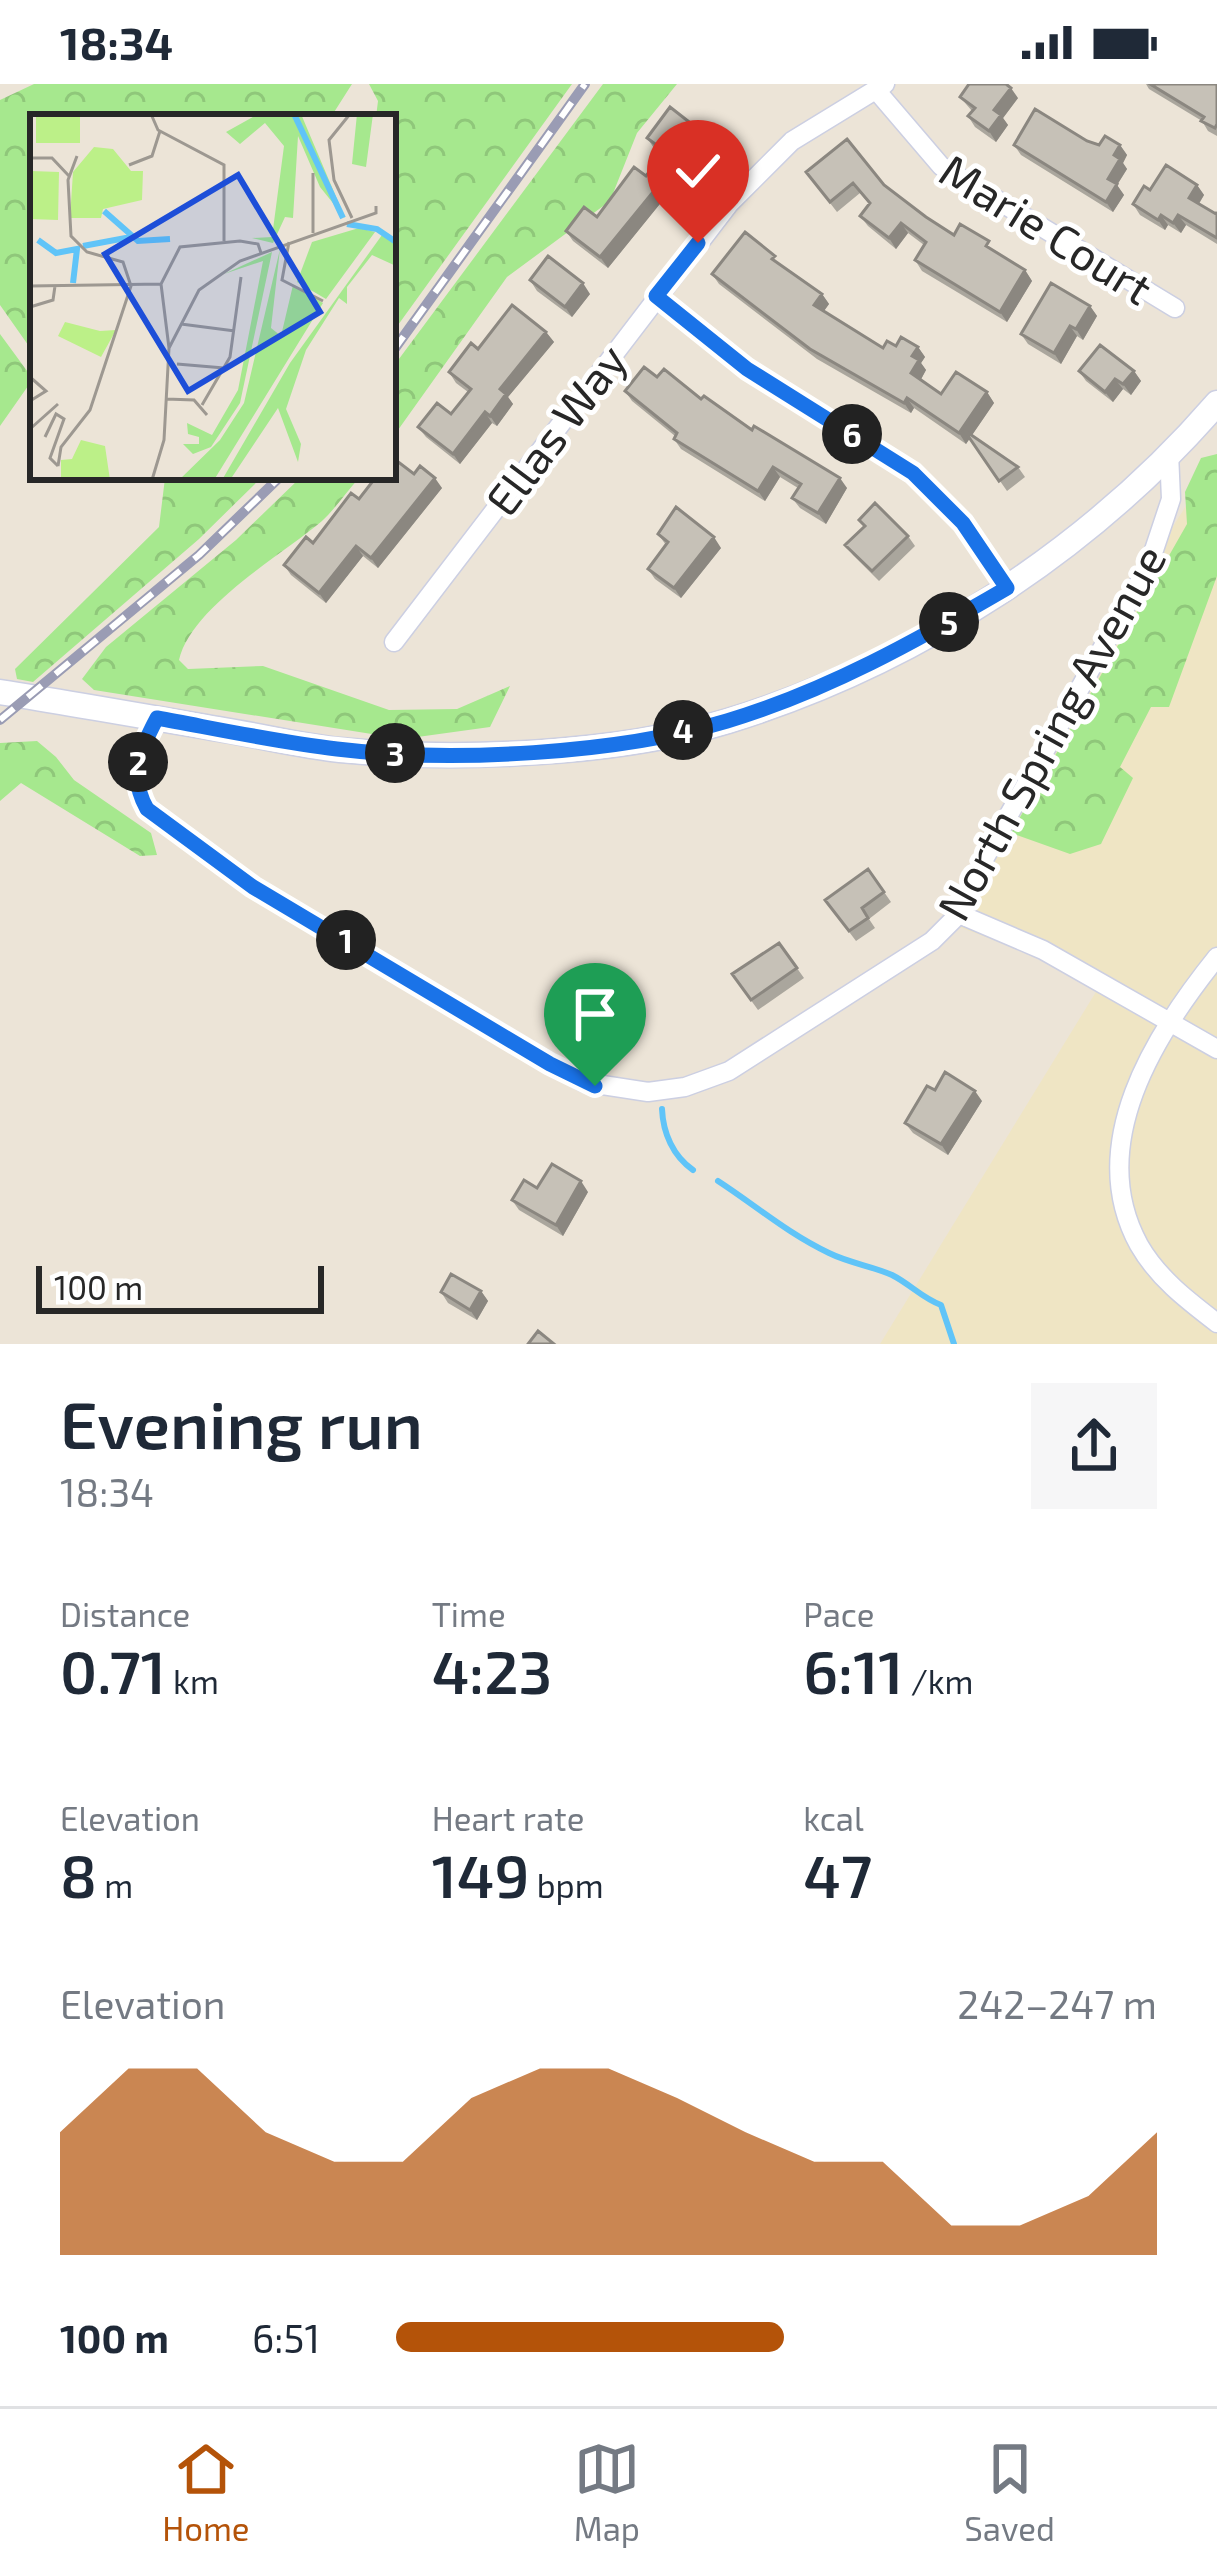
<!DOCTYPE html>
<meta charset="utf-8">
<style>
:root{--surface:#fff;--page:#f6f6f7;--text:#1f2937;--muted:#747a83;--line:#e0e1e3;--accent:#b45309}
body{margin:0;font-family:"Exo 2",sans-serif;background:var(--page);color:var(--text);height:100vh;display:flex;flex-direction:column;font-size:45px;white-space:nowrap}
*{box-sizing:border-box;margin:0}
p{font-size:39px;color:var(--muted)}
.icon{flex:none;width:66px;height:66px;fill:none;stroke:currentColor;stroke-width:2;stroke-linecap:round;stroke-linejoin:round}
.map{position:relative;height:1260px;overflow:hidden}
.side{display:flex;flex-direction:column;background:var(--surface);flex:1}
.side>*{flex:none}
.scale{position:absolute;left:36px;bottom:30px;width:288px;box-sizing:border-box;padding-left:12px;border:6px solid #272727;border-top:0;font-size:33px;line-height:42px;white-space:nowrap;color:#272727;-webkit-text-stroke:9px #fff;paint-order:stroke}
.pin{position:absolute;display:grid;place-items:center;width:102px;height:102px;color:#fff;margin:-123px -51px;border-radius:50% 50% 50% 0;rotate:-45deg;box-shadow:0 0 12px #0007}
.pin .icon{rotate:45deg}
.km{position:absolute;width:60px;height:60px;margin:-30px;border-radius:50%;background:#222;color:#fff;font-size:33px;line-height:60px;text-align:center}
.round{display:grid;place-items:center;flex:none;width:126px;height:126px;border-radius:0px;background:var(--page)}
.headline{display:flex;align-items:center;justify-content:space-between;height:204px;padding:0 60px}
h1{font-size:66px;font-weight:600;line-height:90px}
.metrics{display:grid;grid-template-columns:repeat(3,1fr);gap:18px;height:204px;padding:12px 60px}
.metrics div{display:grid;align-content:center}
.metrics b{font-size:60px;font-weight:600}
.metrics small{font-size:33px;font-weight:400}
.metrics p{font-size:33px}
.chart{height:336px;padding:24px 60px}
.chart p{display:flex;justify-content:space-between}
.chart svg{width:100%;height:216px;margin-top:12px;fill:var(--accent);opacity:.7}
ul{padding:0 60px;list-style:none;font-size:39px}
li{display:grid;grid-template-columns:192px 144px 1fr;align-items:center;height:90px}
li i{height:30px;border-radius:15px;background:var(--accent)}
.status{display:flex;justify-content:space-between;align-items:center;height:84px;padding:0 60px;background:var(--surface);direction:ltr}
.status svg{height:33px;fill:currentColor}
.tabs{display:flex;justify-content:space-around;align-items:center;height:168px;border-top:3px solid var(--line);background:var(--surface);font-size:33px;color:var(--muted)}
.tabs a{display:grid;justify-items:center;gap:6px}
.tabs .active{color:var(--accent)}
.map>svg:first-child{display:block}
.education{fill:#efe5c4}
.forest{fill:url(#forest-crowns)}
.lines{fill:none;stroke-linecap:round;stroke-linejoin:round}
.stream{stroke:#60c4f8;stroke-width:6}
.minor-casing{stroke:#cccfe2;stroke-width:21}
.secondary-casing{stroke:#cccfe2;stroke-width:27}
.minor{stroke:#fff;stroke-width:18}
.secondary{stroke:#fff;stroke-width:24}
.rail-casing{stroke:#9a9cb4;stroke-width:10}
.rail{stroke:#fff;stroke-width:6;stroke-dasharray:18;stroke-linecap:butt}
.wall{fill:#aaa69d}
.shaded-wall{fill:#8b8780}
.building{fill:#c6c1b7;stroke:#8b8780;stroke-width:3}
.route-casing{stroke:#fff;stroke-width:24}
.route{stroke:#1a73e8;stroke-width:15}
.labels{text-anchor:middle;dominant-baseline:central;stroke-width:10;stroke-linejoin:round;paint-order:stroke}
.street-label{font-size:45px;fill:#272727;stroke:#fff}
.inset-river{fill:none;stroke:#60c4f8;stroke-width:6}
.inset-road{fill:none;stroke:#9d9891;stroke-width:3}
.view{fill:#1d4ed8;fill-opacity:0.15;stroke:#1d4ed8;stroke-width:6}
.inset-edge{fill:none;stroke:#272727;stroke-width:6}
</style>
<div class="status"><b>18:34</b><svg viewBox="0 0 49 12"><path d="M0 12V9h3v3zM5 12V6h3v6zM10 12V3h3v9zM15 12V0h3v12zM26 1h20v11H26zM47 4h2v5h-2z"/></svg></div>
<div class="map">
<svg width="1217" height="1260" viewBox="0 0 1217 1260">
<defs>
<pattern id="forest-crowns" width="20" height="18" patternUnits="userSpaceOnUse" patternTransform="scale(3)"><rect width="20" height="18" fill="#a6e88e"/><path d="M2 6a3 3 0 1 1 6 0M12 15a3 3 0 1 1 6 0" fill="none" stroke="#8fc77a"/></pattern>
</defs>
<rect width="100%" height="100%" fill="#ece4d7"/>
<!-- education -->
<path class="education" d="M 1217,372 L 1217,1260 L 880,1260 L 1102,898 L 949,839 L 1149,481 Z"/>
<!-- forest -->
<path class="forest" d="M 34,0 L 352,0 L 331,33 L 33,33 L 33,268 L 0,221 L 0,16 Z
M 369,0 L 572,0 L 393,248 L 393,95 L 396,90 L 393,88 L 393,33 L 376,33 L 378,17 Z
M 603,0 L 677,0 L 637,49 L 610,117 L 507,193 L 393,353 L 393,283 Z
M 0,250 L 33,295 L 0,342 Z
M 1217,370 L 1217,492 L 1169,623 L 1151,623 L 1120,683 L 1133,694 L 1101,760 L 1070,770 L 1011,749 L 1187,440 L 1185,408 L 1201,374 Z
M 262,393 L 199,455 L 33,598 L 17,595 L 15,585 L 159,443 L 165,394 Z
M 301,393 L 360,393 C 347,407 336,424 322,437 C 282,471 191,523 179,576 L 188,585 L 263,582 L 389,626 L 457,625 L 510,602 L 490,643 L 403,655 L 94,606 L 82,595 L 106,563 L 236,456 Z
M 37,657 L 56,673 L 74,696 L 151,749 L 157,771 L 140,772 L 21,699 L 0,717 L 0,659 Z"/>
<g class="lines">
<!-- stream -->
<path class="stream" d="M 662,1025 C 663,1049 673,1072 693,1086
M 718,1097 C 755,1121 787,1149 829,1169 C 849,1179 872,1182 892,1191 C 910,1200 922,1214 941,1221 L 954,1260"/>
<defs>
<path id="minor" d="M 876,6 L 941,82 L 1175,224
M 655,212 L 747,285 L 913,389 L 963,439 L 1007,504
M 394,558 L 729,120 L 792,57 L 885,0
M 157,634 C 140,666 128,692 147,725 L 253,803 L 583,998 L 648,1008 L 685,1003 L 729,987 L 932,857 L 959,830 L 983,777 L 1149,481 L 1171,415 L 1169,369
M 959,830 L 1043,866 L 1217,965
M 1217,873 C 1155,950 1084,1061 1139,1161 C 1158,1194 1187,1216 1217,1239"/>
<path id="secondary" d="M 0,608 C 75,620 149,633 224,646 C 262,652 301,662 340,666 C 456,677 617,671 728,637 C 914,580 1090,466 1217,319"/>
</defs>
<!-- minor casing -->
<use href="#minor" class="minor-casing"/>
<!-- secondary casing -->
<use href="#secondary" class="secondary-casing"/>
<!-- minor -->
<use href="#minor" class="minor"/>
<!-- secondary -->
<use href="#secondary" class="secondary"/>
<defs>
<path id="rail" d="M 393,267 L 585,0
M 0,636 L 199,471 L 280,393"/>
</defs>
<!-- rail casing -->
<use href="#rail" class="rail-casing"/>
<!-- rail -->
<use href="#rail" class="rail"/>
</g>
<!-- wall -->
<path class="wall" d="M 1146,0 L 1217,0 L 1217,52 L 1208,47 L 1202,37 L 1149,5 Z
M 960,13 L 1018,14 L 1003,34 L 1008,41 L 996,58 L 975,43 L 968,32 L 972,27 Z
M 647,54 L 710,58 L 608,184 L 573,157 L 566,147 L 597,133 L 646,92 L 662,71 L 654,64 Z
M 1087,57 L 1099,61 L 1120,61 L 1127,71 L 1123,79 L 1127,85 L 1117,101 L 1124,111 L 1113,128 L 1021,71 L 1014,61 Z
M 806,88 L 884,101 L 926,133 L 954,151 L 996,167 L 1025,186 L 1032,197 L 1007,238 L 922,187 L 915,176 L 924,161 L 908,149 L 896,165 L 868,142 L 860,132 L 869,120 L 860,109 L 837,128 Z
M 1197,101 L 1204,111 L 1199,120 L 1216,130 L 1217,128 L 1217,160 L 1186,141 L 1181,149 L 1168,141 L 1165,146 L 1140,131 L 1133,120 L 1150,106 Z
M 781,181 L 822,210 L 829,220 L 824,227 L 883,264 L 896,262 L 918,263 L 925,273 L 921,279 L 926,286 L 921,295 L 941,310 L 987,308 L 994,319 L 972,351 L 1018,383 L 1025,393 L 1007,407 L 970,354 L 966,360 L 914,324 L 911,329 L 817,275 L 719,200 L 712,190 Z
M 530,196 L 590,210 L 572,233 L 537,207 Z
M 1090,222 L 1097,232 L 1083,256 L 1077,252 L 1061,280 L 1028,260 L 1021,250 Z
M 546,248 L 554,258 L 508,313 L 513,320 L 497,342 L 492,339 L 460,380 L 426,353 L 418,343 L 451,330 L 468,308 L 456,299 L 449,288 L 478,265 Z
M 1079,287 L 1134,287 L 1141,297 L 1131,311 L 1123,305 L 1113,318 L 1086,297 Z
M 657,293 L 701,315 L 847,404 L 826,440 L 800,424 L 792,414 L 798,404 L 780,393 L 765,417 L 681,365 L 674,355 L 675,352 L 632,317 L 625,307 Z
M 414,390 L 442,404 L 378,484 L 363,472 L 326,519 L 291,491 L 284,481 L 313,459 L 359,415 Z
M 859,436 L 908,452 L 915,462 L 879,497 L 853,471 L 845,461 L 864,443 Z
M 658,450 L 721,464 L 681,514 L 655,495 L 648,485 L 666,461 Z
M 868,785 L 891,818 L 869,835 L 875,844 L 856,857 L 825,816 Z
M 779,859 L 804,894 L 758,926 L 732,890 Z
M 982,1017 L 948,1071 L 913,1049 L 905,1039 Z
M 588,1108 L 563,1152 L 519,1126 L 512,1116 Z
M 481,1207 L 488,1217 L 477,1236 L 448,1219 L 441,1208 Z"/>
<!-- shaded-wall -->
<path class="shaded-wall" d="M 1011,4 L 1018,14 L 1003,34 L 1008,41 L 996,58 L 989,47 L 994,26 Z
M 702,48 L 710,58 L 608,184 L 600,173 Z
M 1120,61 L 1127,71 L 1123,79 L 1127,85 L 1117,101 L 1124,111 L 1113,128 L 1106,118 L 1108,95 L 1114,71 Z
M 1197,101 L 1204,111 L 1196,124 L 1189,114 Z
M 1161,131 L 1168,141 L 1165,146 L 1158,136 Z
M 1178,131 L 1186,141 L 1181,149 L 1173,139 Z
M 901,139 L 908,149 L 896,165 L 889,154 Z
M 1025,186 L 1032,197 L 1007,238 L 1000,228 Z
M 583,199 L 590,210 L 572,233 L 565,223 Z
M 822,210 L 829,220 L 821,231 L 814,221 Z
M 1090,222 L 1097,232 L 1083,256 L 1076,245 Z
M 1070,242 L 1077,252 L 1061,280 L 1054,269 Z
M 546,248 L 554,258 L 508,313 L 513,320 L 497,342 L 490,332 L 500,305 Z
M 918,263 L 925,273 L 921,279 L 926,286 L 919,299 L 911,289 L 912,272 Z
M 1134,287 L 1141,297 L 1131,311 L 1123,300 Z
M 1115,295 L 1123,305 L 1113,318 L 1105,308 Z
M 987,308 L 994,319 L 966,360 L 959,349 Z
M 907,314 L 914,324 L 911,329 L 904,319 Z
M 485,328 L 492,339 L 460,380 L 453,370 Z
M 773,383 L 780,393 L 765,417 L 758,407 Z
M 435,394 L 442,404 L 378,484 L 371,474 Z
M 840,394 L 847,404 L 826,440 L 818,429 Z
M 714,453 L 721,464 L 681,514 L 674,504 Z
M 356,462 L 363,472 L 326,519 L 319,509 Z
M 975,1007 L 982,1017 L 948,1071 L 941,1060 Z
M 581,1097 L 588,1108 L 563,1152 L 556,1141 Z
M 481,1207 L 488,1217 L 477,1236 L 470,1226 Z"/>
<!-- building -->
<path class="building" d="M 969,0 L 1006,0 L 1011,4 L 994,26 L 1001,31 L 989,47 L 968,32 L 975,24 L 960,13 Z
M 1150,0 L 1217,0 L 1217,40 L 1215,44 L 1201,37 L 1204,33 Z
M 670,23 L 702,48 L 600,173 L 566,147 L 584,123 L 597,133 L 634,83 L 646,92 L 665,67 L 647,54 Z
M 1035,25 L 1087,57 L 1099,61 L 1105,52 L 1120,61 L 1114,71 L 1120,75 L 1108,95 L 1117,100 L 1106,118 L 1014,61 Z
M 847,55 L 884,101 L 926,133 L 954,151 L 960,140 L 989,157 L 986,162 L 1025,186 L 1000,228 L 915,176 L 926,158 L 901,139 L 889,154 L 860,132 L 870,119 L 853,99 L 830,118 L 806,88 Z
M 1166,81 L 1197,101 L 1189,114 L 1216,130 L 1217,128 L 1217,154 L 1178,131 L 1173,139 L 1161,131 L 1158,136 L 1133,120 L 1144,102 L 1150,106 Z
M 745,148 L 775,172 L 772,175 L 822,210 L 814,221 L 883,264 L 887,257 L 896,262 L 901,253 L 918,263 L 912,272 L 919,276 L 911,289 L 941,310 L 956,288 L 987,308 L 959,349 L 907,314 L 904,319 L 810,265 L 712,190 Z
M 548,172 L 583,199 L 565,223 L 530,196 Z
M 1051,199 L 1090,222 L 1076,245 L 1070,242 L 1054,269 L 1021,250 Z
M 512,221 L 546,248 L 500,305 L 506,310 L 490,332 L 485,328 L 453,370 L 418,343 L 437,319 L 451,330 L 471,305 L 449,288 L 471,259 L 478,265 Z
M 1100,261 L 1134,287 L 1123,300 L 1115,295 L 1105,308 L 1079,287 Z
M 644,283 L 657,293 L 664,285 L 701,315 L 704,312 L 752,346 L 754,342 L 840,394 L 818,429 L 792,414 L 801,400 L 773,383 L 758,407 L 674,355 L 677,349 L 625,307 Z
M 964,346 L 1018,383 L 999,397 Z
M 393,374 L 414,390 L 420,382 L 435,394 L 371,474 L 356,462 L 319,509 L 284,481 L 306,453 L 313,459 L 351,409 L 359,415 L 376,393 L 393,393 Z
M 875,419 L 908,452 L 872,487 L 845,461 L 865,442 L 859,436 Z
M 676,423 L 714,453 L 674,504 L 648,485 L 668,458 L 658,450 Z
M 868,785 L 884,808 L 862,824 L 868,834 L 849,847 L 825,816 Z
M 779,859 L 797,884 L 751,916 L 732,890 Z
M 945,988 L 975,1007 L 941,1060 L 905,1039 L 927,1002 L 935,1006 Z
M 552,1080 L 581,1097 L 556,1141 L 512,1116 L 524,1096 L 537,1104 Z
M 451,1190 L 481,1207 L 470,1226 L 441,1208 Z
M 538,1247 L 554,1260 L 528,1260 Z"/>
<g class="lines">
<defs>
<path id="route" d="M 595,1002 L 550,980 L 253,803 L 147,725 C 128,692 140,666 157,634 C 217,645 277,658 337,665 C 451,679 617,670 727,637 C 827,607 918,556 1007,504 L 963,439 L 913,389 L 747,285 L 656,212 L 698,159"/>
</defs>
<!-- route casing -->
<use href="#route" class="route-casing"/>
<!-- route -->
<use href="#route" class="route"/>
</g>
<g class="labels">
<!-- street labels -->
<g class="street-label">
<text transform="translate(1047 144) rotate(32)">Marie Court</text>
<text transform="translate(555 345) rotate(-53)">Ellas Way</text>
<text transform="translate(1050 648) rotate(-61)">North Spring Avenue</text>
</g>
</g>
<!-- overview -->
<g transform="translate(30 30)">
<rect width="366" height="366" fill="#ece4d7"/>
<path d="M 228,0 L 271,0 L 315,104 L 290,73 L 268,22 L 263,104 L 255,103 L 243,129 L 222,124 L 242,123 L 254,32 L 235,9 L 210,30 L 196,18 ZM 327,0 L 343,0 L 336,53 L 322,50 ZM 329,114 L 345,118 L 296,185 L 267,168 L 282,128 ZM 352,121 L 366,125 L 366,152 L 342,141 L 317,173 L 317,190 L 309,184 L 276,236 L 256,295 L 271,330 L 268,348 L 248,294 L 200,366 L 192,366 L 260,249 ZM 250,135 L 241,214 L 251,222 L 263,171 L 293,189 L 184,366 L 149,366 L 190,326 L 214,289 ZM 242,138 L 210,289 L 181,333 L 163,340 L 153,330 L 169,330 L 169,323 L 158,320 L 157,309 L 182,321 L 208,276 L 233,147 L 194,160 Z" fill="#a6e88e"/>
<path d="M 6,0 L 50,0 L 50,29 L 6,29 ZM 64,33 L 83,35 L 101,57 L 113,57 L 112,86 L 73,95 L 71,104 L 40,104 L 43,58 ZM 1,57 L 29,58 L 28,106 L 0,105 ZM 35,208 L 70,217 L 86,216 L 71,243 L 28,222 ZM 51,326 L 75,332 L 80,366 L 31,366 L 31,346 L 42,345 Z" fill="#bcf088"/>
<path class="inset-river" d="M 264,0 L 313,104M 74,97 L 108,127 L 140,125M 317,110 L 347,115 L 366,128M 8,126 L 26,139 L 47,135 L 43,169M 53,132 L 101,123"/>
<path class="inset-road" d="M 121,0 L 128,16 L 194,51 L 194,127M 320,0 L 299,26 L 304,66 L 322,104M 0,44 L 22,44 L 39,62M 99,51 L 122,42 L 130,17M 283,119 L 283,59M 259,128 L 252,166 L 293,187M 0,172 L 131,170M 0,193 L 23,186 L 25,172M 151,210 L 205,217M 139,234 L 131,170 L 150,133 L 210,127 L 228,130 L 231,139M 147,250 L 194,254M 0,263 L 16,277 L 0,287M 136,285 L 164,286 L 177,301M 172,291 L 200,243 L 211,163M 0,315 L 28,290M 15,323 L 26,300 L 34,305 L 20,344 L 28,352M 28,352 L 31,333 L 60,296 L 101,172 L 93,148 L 57,138 L 41,122 L 38,66 L 47,42M 122,366 L 134,326 L 139,234 L 169,176 L 210,147 L 346,99 L 346,92"/>
<path class="view" d="M 208,61 L 290,198 L 158,277 L 75,140 Z"/>
<rect width="366" height="366" class="inset-edge"/>
</g>
</svg>
<div class="scale">100 m</div>
<div class="pin" style="left:595px;top:1002px;background:#1e9e55"><svg class="icon" aria-label="arrive" viewBox="0 0 24 24"><path d="M6 21V4h12l-3 4 3 4H6"/></svg></div>
<div class="pin" style="left:698px;top:159px;background:#d93025"><svg class="icon" aria-label="check" viewBox="0 0 24 24"><path d="M5 12l5 5 9-10"/></svg></div>
<b class="km" style="left:346px;top:856px">1</b>
<b class="km" style="left:138px;top:678px">2</b>
<b class="km" style="left:395px;top:669px">3</b>
<b class="km" style="left:683px;top:646px">4</b>
<b class="km" style="left:949px;top:538px">5</b>
<b class="km" style="left:852px;top:350px">6</b>
</div>
<section class="side">
<div class="headline"><div><h1>Evening run</h1><p>18:34</p></div><a class="round"><svg class="icon" aria-label="share" viewBox="0 0 24 24"><path d="M12 15V3M7 8l5-5 5 5M5 13v7h14v-7"/></svg></a></div>
<div class="metrics">
<div><p>Distance</p><b>0.71<small> km</small></b></div>
<div><p>Time</p><b>4:23</b></div>
<div><p>Pace</p><b>6:11<small> /km</small></b></div>
</div>
<div class="metrics">
<div><p>Elevation</p><b>8<small> m</small></b></div>
<div><p>Heart rate</p><b>149<small> bpm</small></b></div>
<div><p>kcal</p><b>47</b></div>
</div>
<div class="chart"><p><span>Elevation</span>242–247 m</p>
<svg viewBox="0 0 160 44" preserveAspectRatio="none"><path d="M0 44V19L10 6L20 6L30 19L40 25L50 25L60 12L70 6L80 6L90 12L100 19L110 25L120 25L130 38L140 38L150 32L160 19V44z"/></svg>
</div>
<ul>
<li><b>100 m</b>6:51<i style="width:51%"></i></li>
</ul>
</section>
<nav class="tabs">
<a class="active"><svg class="icon" aria-label="home" viewBox="0 0 24 24"><path d="M3 11l9-7 9 7M6 9v11h12V9"/></svg>Home</a>
<a><svg class="icon" aria-label="map" viewBox="0 0 24 24"><path d="M3 6l6-2 6 2 6-2v14l-6 2-6-2-6 2zM9 4v14M15 6v14"/></svg>Map</a>
<a><svg class="icon" aria-label="saved" viewBox="0 0 24 24"><path d="M7 4h10v16l-5-4-5 4z"/></svg>Saved</a>
</nav>
